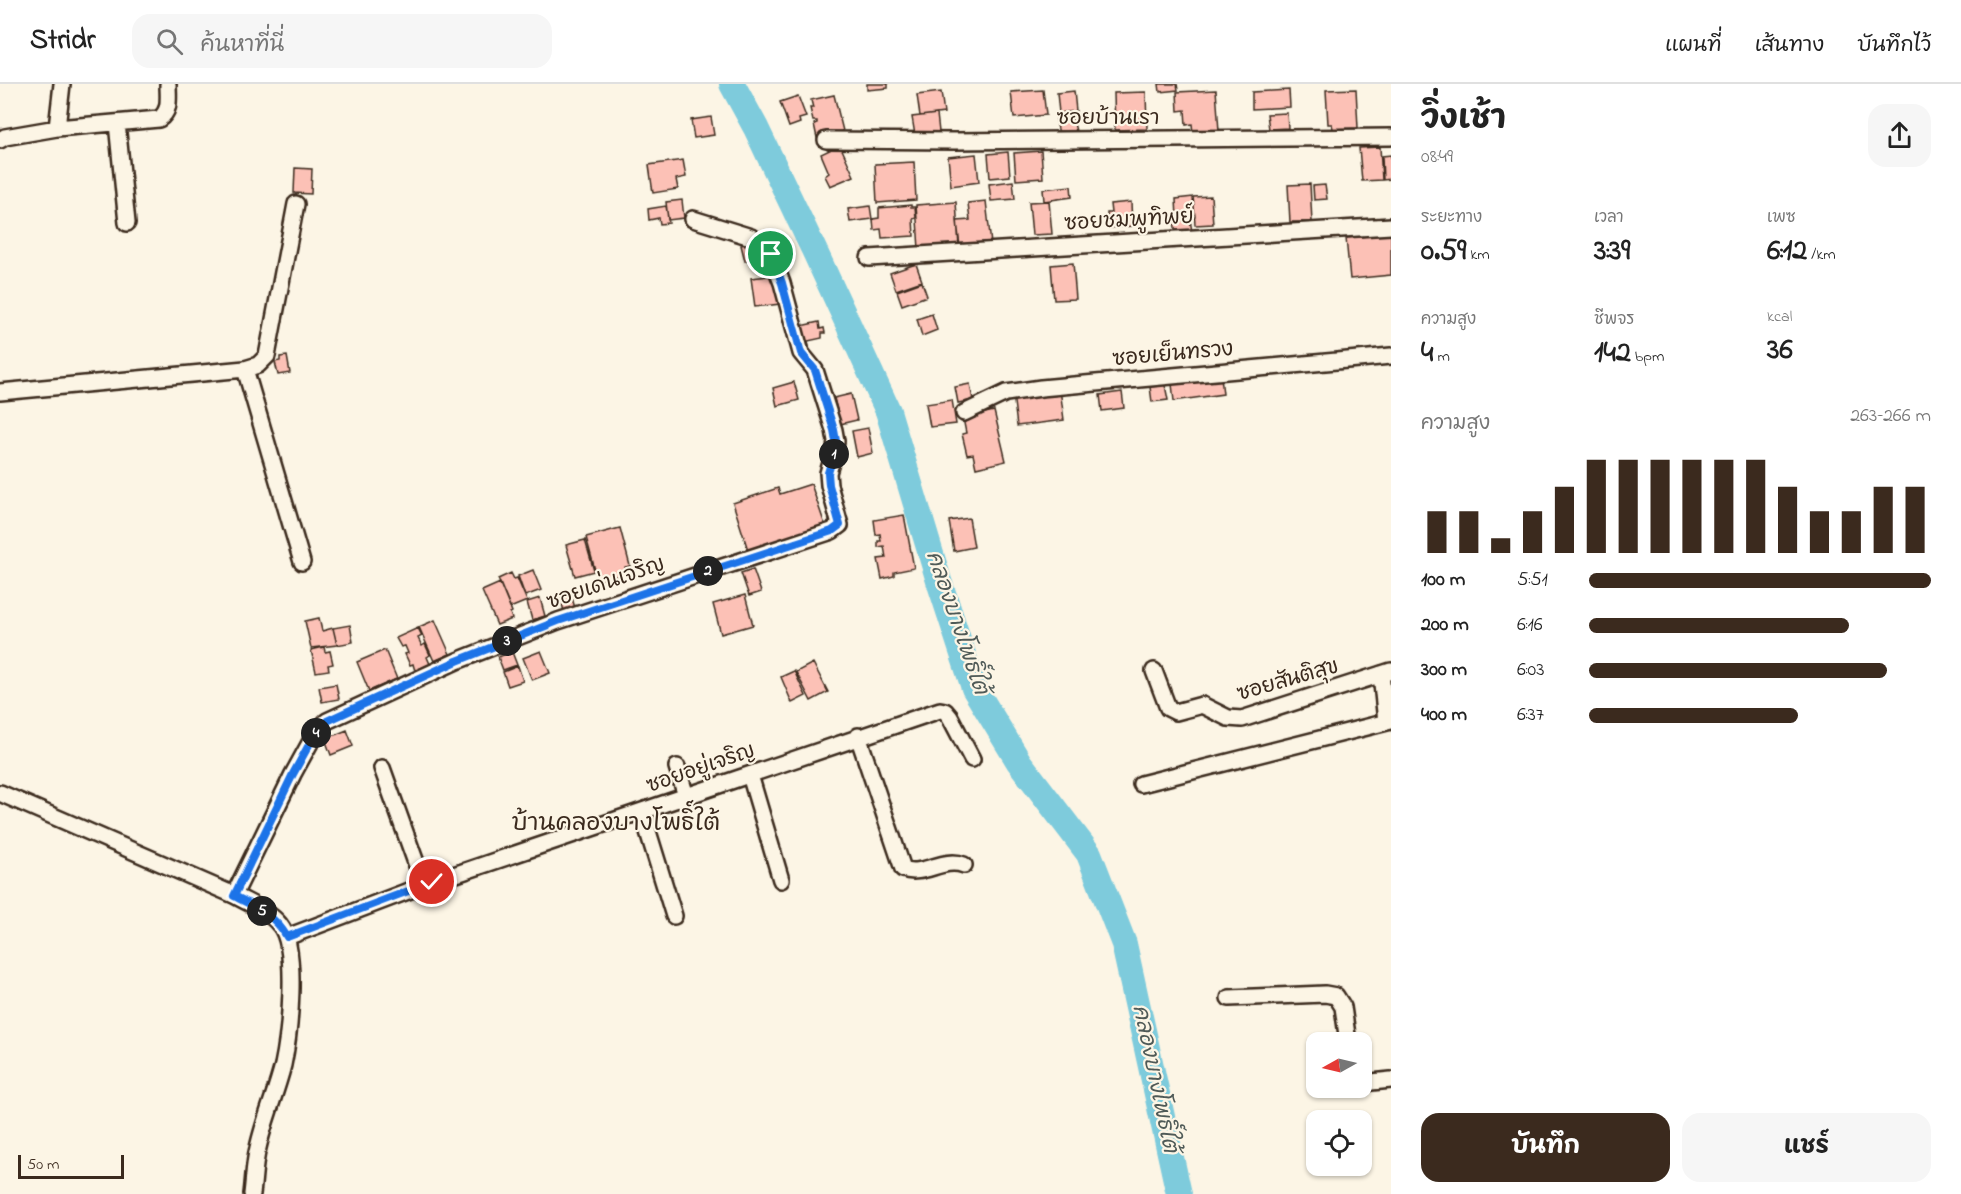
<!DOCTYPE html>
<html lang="th">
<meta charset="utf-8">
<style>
:root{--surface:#fff;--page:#f6f6f6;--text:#222;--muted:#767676;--line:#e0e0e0;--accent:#3b2a1e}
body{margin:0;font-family:"Indie Flower","Playpen Sans Thai",sans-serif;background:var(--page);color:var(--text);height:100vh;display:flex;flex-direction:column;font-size:22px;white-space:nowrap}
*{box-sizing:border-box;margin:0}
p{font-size:20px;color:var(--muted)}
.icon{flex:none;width:33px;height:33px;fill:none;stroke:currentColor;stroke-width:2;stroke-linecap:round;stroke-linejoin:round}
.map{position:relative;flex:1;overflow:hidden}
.drawer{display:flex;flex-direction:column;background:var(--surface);width:570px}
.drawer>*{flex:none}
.needle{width:39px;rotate:262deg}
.fabs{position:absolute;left:1306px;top:948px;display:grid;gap:12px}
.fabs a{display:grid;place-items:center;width:66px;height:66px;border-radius:12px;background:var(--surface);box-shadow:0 2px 4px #0004;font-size:30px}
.scale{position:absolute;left:18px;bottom:15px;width:106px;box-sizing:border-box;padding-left:6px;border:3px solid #3b2a1e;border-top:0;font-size:16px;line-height:21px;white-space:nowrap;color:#3b2a1e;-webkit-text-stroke:4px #fcf5e5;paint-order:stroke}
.pin{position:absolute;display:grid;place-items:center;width:51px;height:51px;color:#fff;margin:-26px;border:3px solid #fff;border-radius:50%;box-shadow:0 2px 6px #0007}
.km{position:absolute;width:30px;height:30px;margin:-15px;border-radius:50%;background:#222;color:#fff;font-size:16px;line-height:30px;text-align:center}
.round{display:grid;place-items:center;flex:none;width:63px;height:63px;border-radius:18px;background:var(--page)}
.summary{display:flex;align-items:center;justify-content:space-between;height:102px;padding:0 30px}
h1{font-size:33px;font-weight:700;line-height:45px}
.stats{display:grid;grid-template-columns:repeat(3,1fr);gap:9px;height:102px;padding:6px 30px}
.stats div{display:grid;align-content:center}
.stats b{font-size:30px;font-weight:700}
.stats small{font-size:16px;font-weight:400}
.stats p{font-size:16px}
.chart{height:168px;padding:12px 30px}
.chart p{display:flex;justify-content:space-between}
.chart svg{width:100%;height:108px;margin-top:6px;stroke:var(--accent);stroke-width:6}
.primary-button{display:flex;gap:12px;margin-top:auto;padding:12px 30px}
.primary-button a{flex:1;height:69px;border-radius:18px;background:var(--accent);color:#fff;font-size:24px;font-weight:700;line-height:69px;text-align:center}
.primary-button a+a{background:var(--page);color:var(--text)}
ul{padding:0 30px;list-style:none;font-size:20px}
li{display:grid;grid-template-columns:96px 72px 1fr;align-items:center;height:45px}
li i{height:15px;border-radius:8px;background:var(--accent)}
header{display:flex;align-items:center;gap:36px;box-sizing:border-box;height:84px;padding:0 30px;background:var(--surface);border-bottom:2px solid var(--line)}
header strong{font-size:28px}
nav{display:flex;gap:33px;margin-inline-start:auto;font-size:21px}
.search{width:420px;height:54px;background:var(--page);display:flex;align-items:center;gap:15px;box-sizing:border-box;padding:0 21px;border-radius:18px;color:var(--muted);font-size:22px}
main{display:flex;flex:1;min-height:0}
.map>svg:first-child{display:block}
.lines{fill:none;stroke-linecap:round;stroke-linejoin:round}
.river{stroke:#7ecbdc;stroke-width:26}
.building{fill:#fcc1b6;stroke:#3b2a1e;stroke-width:1.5}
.minor-casing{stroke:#3b2a1e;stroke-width:20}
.minor{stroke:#fcf5e5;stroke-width:15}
.route-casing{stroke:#fff;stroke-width:12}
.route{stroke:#1a73e8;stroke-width:8}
.labels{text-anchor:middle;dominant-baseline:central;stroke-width:4.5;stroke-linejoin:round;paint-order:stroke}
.street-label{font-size:21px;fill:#3b2a1e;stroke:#fcf5e5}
.water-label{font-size:22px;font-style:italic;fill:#4f5a57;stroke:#fcf5e5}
.quarter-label{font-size:24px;fill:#3b2a1e;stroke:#fcf5e5}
</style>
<header>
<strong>Stridr</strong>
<div class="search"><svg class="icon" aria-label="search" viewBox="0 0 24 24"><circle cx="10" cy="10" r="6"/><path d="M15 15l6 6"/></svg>ค้นหาที่นี่</div>
<nav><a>แผนที่</a><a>เส้นทาง</a><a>บันทึกไว้</a></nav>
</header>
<main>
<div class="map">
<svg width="1391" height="1110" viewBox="0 0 1391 1110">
<rect width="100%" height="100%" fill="#fcf5e5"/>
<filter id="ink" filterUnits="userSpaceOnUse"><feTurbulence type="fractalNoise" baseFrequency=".0167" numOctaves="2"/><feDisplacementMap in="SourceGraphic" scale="12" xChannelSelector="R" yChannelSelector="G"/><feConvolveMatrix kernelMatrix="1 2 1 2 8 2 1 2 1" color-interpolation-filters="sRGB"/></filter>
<g filter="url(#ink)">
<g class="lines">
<!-- river -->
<path class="river" d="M 732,0 L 756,44 L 816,170 L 888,327 L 939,497 L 974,604 L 1019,678 L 1089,770 L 1124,860 L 1179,1110"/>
</g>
<!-- building -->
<path class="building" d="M 867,0 L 888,0 L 888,4 L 867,6 Z
M 1159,0 L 1177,0 L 1178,6 L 1160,8 Z
M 1356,5 L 1358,44 L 1333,45 L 1332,40 L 1328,40 L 1326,6 Z
M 1043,6 L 1046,31 L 1014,34 L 1011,8 Z
M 1216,6 L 1219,47 L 1193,49 L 1192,40 L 1186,41 L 1185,26 L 1178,27 L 1177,8 Z
M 1289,6 L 1290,23 L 1252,25 L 1252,8 Z
M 1074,7 L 1076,27 L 1059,29 L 1057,9 Z
M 941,8 L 944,29 L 920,32 L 917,11 Z
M 1146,8 L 1147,45 L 1115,46 L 1114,9 Z
M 834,11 L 843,47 L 817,54 L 814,40 L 817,39 L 817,37 L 813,37 L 810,24 L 813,24 L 811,16 Z
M 798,12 L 806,33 L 799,35 L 800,39 L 789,43 L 780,18 Z
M 1287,29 L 1288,44 L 1269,45 L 1267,30 Z
M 937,30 L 939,48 L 915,51 L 912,33 Z
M 1072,32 L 1076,47 L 1059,51 L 1056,35 Z
M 711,33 L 714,51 L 694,54 L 691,36 Z
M 840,61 L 854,92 L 830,102 L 825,92 L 829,89 L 821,70 Z
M 1380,63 L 1382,96 L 1362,97 L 1359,64 Z
M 1041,67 L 1043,94 L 1016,96 L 1014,69 Z
M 1008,68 L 1010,92 L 990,94 L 988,70 Z
M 976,70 L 979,98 L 951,102 L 948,73 Z
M 1391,71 L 1391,95 L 1383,96 L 1382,72 Z
M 683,76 L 686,93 L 676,95 L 678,105 L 653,109 L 649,81 Z
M 914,78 L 916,116 L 877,119 L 875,80 Z
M 295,84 L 312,85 L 311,110 L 294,109 Z
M 1013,97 L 1015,115 L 991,117 L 989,100 Z
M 1310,100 L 1312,138 L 1290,138 L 1288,101 Z
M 1325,101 L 1327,115 L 1314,116 L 1313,102 Z
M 1071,102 L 1072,113 L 1044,117 L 1043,105 Z
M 1211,112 L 1213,140 L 1195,141 L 1193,113 Z
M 1193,113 L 1195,133 L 1177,134 L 1176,115 Z
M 682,116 L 684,134 L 668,136 L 666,118 Z
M 986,117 L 991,160 L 960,163 L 957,137 L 970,136 L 968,119 Z
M 1049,117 L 1052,150 L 1032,151 L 1029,118 Z
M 956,118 L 959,163 L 919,165 L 916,121 Z
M 1131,118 L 1132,142 L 1108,144 L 1107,129 L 1111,129 L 1110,120 Z
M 911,121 L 911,123 L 915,123 L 916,134 L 913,135 L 914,152 L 882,154 L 881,145 L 874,146 L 873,135 L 879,134 L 879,124 Z
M 666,122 L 669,139 L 660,140 L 659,134 L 649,136 L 648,125 Z
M 870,122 L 872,135 L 850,138 L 848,125 Z
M 1190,135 L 1192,148 L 1176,150 L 1174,137 Z
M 1391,150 L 1391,191 L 1350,195 L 1346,154 Z
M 756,158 L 760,173 L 745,177 L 741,161 Z
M 1073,179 L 1076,215 L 1054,216 L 1051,181 Z
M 916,180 L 922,197 L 896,206 L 890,189 Z
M 777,191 L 780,220 L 755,223 L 751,194 Z
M 922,198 L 927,212 L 902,221 L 897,207 Z
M 932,230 L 937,246 L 922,252 L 917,235 Z
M 819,238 L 820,245 L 824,244 L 825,249 L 822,249 L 822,254 L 808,257 L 810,268 L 802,270 L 796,243 Z
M 287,272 L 290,289 L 278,291 L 275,278 L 280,277 L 280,273 Z
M 1221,293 L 1223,310 L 1174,317 L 1172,300 Z
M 794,298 L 799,316 L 777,322 L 773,304 Z
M 970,300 L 973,316 L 958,319 L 955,303 Z
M 1165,301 L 1168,316 L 1152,318 L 1150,303 Z
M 1060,305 L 1064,336 L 1017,342 L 1013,310 Z
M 1122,308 L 1124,324 L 1102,327 L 1100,311 Z
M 851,310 L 857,336 L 840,340 L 834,314 Z
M 952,316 L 956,340 L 930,343 L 926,320 Z
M 994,327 L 1006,377 L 976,384 L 973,370 L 967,371 L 962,350 L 966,349 L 963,334 Z
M 868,344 L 873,369 L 857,373 L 852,347 Z
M 811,400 L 825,441 L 748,466 L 733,419 L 778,404 L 780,410 Z
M 904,431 L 914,484 L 894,488 L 894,492 L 882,495 L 878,475 L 886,474 L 884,462 L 878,463 L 878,457 L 881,457 L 880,450 L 876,451 L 874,436 Z
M 969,434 L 974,463 L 954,467 L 949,437 Z
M 620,444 L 630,482 L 625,483 L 627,489 L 598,497 L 586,453 Z
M 585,456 L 594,487 L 575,492 L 566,461 Z
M 753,485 L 761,508 L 749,512 L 741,489 Z
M 533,486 L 541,506 L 525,512 L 518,492 Z
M 511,489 L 514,495 L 517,494 L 527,517 L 510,524 L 498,495 Z
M 500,499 L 512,528 L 510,529 L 512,535 L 497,541 L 482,507 Z
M 570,507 L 575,524 L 564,527 L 559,510 Z
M 745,511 L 753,541 L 721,550 L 713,520 Z
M 540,514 L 545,532 L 532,536 L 527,518 Z
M 319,534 L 322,547 L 333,544 L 337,561 L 311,564 L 305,537 Z
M 435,536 L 450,570 L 434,577 L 419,543 Z
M 350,541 L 353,558 L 337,561 L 333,544 Z
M 418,544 L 422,552 L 418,554 L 422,562 L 425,560 L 430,571 L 427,573 L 430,580 L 415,587 L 413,580 L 410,581 L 405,570 L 408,569 L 405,562 L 401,563 L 396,554 Z
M 324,563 L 325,568 L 330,567 L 333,580 L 328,581 L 329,586 L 316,588 L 311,566 Z
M 385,566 L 397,595 L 369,607 L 357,578 Z
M 541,567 L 550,589 L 532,596 L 523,574 Z
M 512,568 L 517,581 L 503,586 L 498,573 Z
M 813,579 L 828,608 L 811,617 L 796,588 Z
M 518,582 L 523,597 L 508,602 L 503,588 Z
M 794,587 L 806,612 L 792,619 L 781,593 Z
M 336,600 L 339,615 L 322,618 L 319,603 Z
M 347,646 L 353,662 L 331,671 L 325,655 Z"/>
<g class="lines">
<defs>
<path id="minor" d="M 117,39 L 127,139
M 57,44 L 62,0
M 0,56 L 5,53 L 57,44 L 159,35 C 171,27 168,14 168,0
M 826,56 L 955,57 L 1391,53
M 869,174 L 1391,142
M 245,285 L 302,478
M 0,308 L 245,285 L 258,281 L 267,272 L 296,120
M 964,329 L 1006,309 L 1041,304 L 1391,272
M 1154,587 L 1168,624 L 1176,628 L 1202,621 L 1228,634 L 1242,635 L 1391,587
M 1381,590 L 1386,638
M 858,652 L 903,785 C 923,793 943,773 964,781
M 677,683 L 686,712
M 382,684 L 424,801
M 750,691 L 781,796
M 1141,700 L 1391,637
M 0,709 L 234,811 C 250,820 269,827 280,841 C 299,864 289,953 283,981 C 276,1009 264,1036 258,1064 C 254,1079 254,1095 252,1110
M 642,728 L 674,832
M 234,811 L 293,690 L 316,648 L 327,637 L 457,577 L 558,537 L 832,447 L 840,441 L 829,401 L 828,389 L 835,365 L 836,357 L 834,346 L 815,286 L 801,269 L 782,199 L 771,170 L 751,153 L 693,135
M 287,853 L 424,801 L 940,626 L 945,627 L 950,633 L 972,675
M 1229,914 L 1325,910 L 1336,912 L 1343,923 L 1348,958
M 1362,999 L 1391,996"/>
</defs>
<!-- minor casing -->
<use href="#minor" class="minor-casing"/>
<!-- minor -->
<use href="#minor" class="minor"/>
</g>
</g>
<g class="lines" filter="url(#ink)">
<defs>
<path id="route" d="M 432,798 L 287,853 C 275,831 256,823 234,812 L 293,690 L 316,648 L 327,637 L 457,577 L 558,537 L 832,447 L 840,441 L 829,401 L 828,389 L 835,366 L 836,357 L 834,346 L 815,286 L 801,269 L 782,199 L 771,170"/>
</defs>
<!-- route casing -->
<use href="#route" class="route-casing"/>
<!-- route -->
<use href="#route" class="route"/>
</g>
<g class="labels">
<!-- street labels -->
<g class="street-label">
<text x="1108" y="35">ซอยบ้านเรา</text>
<text transform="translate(1129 137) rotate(-3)">ซอยชมพูทิพย์</text>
<text transform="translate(1173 271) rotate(-5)">ซอยเย็นทรวง</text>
<text transform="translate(606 500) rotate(-19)">ซอยเด่นเจริญ</text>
<text transform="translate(1288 597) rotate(-16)">ซอยสันติสุข</text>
<text transform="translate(701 685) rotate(-19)">ซอยอยู่เจริญ</text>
</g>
<!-- water labels -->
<g class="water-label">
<text transform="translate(956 539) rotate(71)">คลองบางโพธิ์ใต้</text>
<text transform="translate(1154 995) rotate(78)">คลองบางโพธิ์ใต้</text>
</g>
<!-- quarter labels -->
<g class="quarter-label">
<text x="616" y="740">บ้านคลองบางโพธิ์ใต้</text>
</g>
</g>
</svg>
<div class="fabs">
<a><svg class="needle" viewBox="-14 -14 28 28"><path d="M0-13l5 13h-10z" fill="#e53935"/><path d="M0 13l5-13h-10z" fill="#767676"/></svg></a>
<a><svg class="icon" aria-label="locate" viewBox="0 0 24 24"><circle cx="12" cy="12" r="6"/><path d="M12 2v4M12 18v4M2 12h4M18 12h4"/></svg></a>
</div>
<div class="scale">50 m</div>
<div class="pin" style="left:771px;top:170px;background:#1e9e55"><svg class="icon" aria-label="arrive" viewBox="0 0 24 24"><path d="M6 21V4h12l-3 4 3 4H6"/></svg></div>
<div class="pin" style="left:432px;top:798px;background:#d93025"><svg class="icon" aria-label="check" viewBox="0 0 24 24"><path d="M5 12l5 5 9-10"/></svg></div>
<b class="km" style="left:834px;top:370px">1</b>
<b class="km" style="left:708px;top:487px">2</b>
<b class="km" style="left:507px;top:557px">3</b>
<b class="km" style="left:316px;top:649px">4</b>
<b class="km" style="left:262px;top:827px">5</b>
</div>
<section class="drawer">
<div class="summary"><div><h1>วิ่งเช้า</h1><p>08:49</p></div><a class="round"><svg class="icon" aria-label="share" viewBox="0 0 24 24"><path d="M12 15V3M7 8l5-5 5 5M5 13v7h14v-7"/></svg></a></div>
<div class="stats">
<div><p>ระยะทาง</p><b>0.59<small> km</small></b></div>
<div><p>เวลา</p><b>3:39</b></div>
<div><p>เพซ</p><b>6:12<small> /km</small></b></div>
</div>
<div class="stats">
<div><p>ความสูง</p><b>4<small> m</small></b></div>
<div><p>ชีพจร</p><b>142<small> bpm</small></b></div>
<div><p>kcal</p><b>36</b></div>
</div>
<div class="chart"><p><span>ความสูง</span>263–266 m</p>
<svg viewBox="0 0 160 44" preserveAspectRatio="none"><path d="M5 44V27M15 44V27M25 44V38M35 44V27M45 44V17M55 44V6M65 44V6M75 44V6M85 44V6M95 44V6M105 44V6M115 44V17M125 44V27M135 44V27M145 44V17M155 44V17"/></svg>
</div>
<ul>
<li><b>100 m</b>5:51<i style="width:100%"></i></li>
<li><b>200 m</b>6:16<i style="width:76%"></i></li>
<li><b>300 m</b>6:03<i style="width:87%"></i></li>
<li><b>400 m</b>6:37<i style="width:61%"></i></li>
</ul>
<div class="primary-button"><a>บันทึก</a><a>แชร์</a></div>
</section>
</main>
